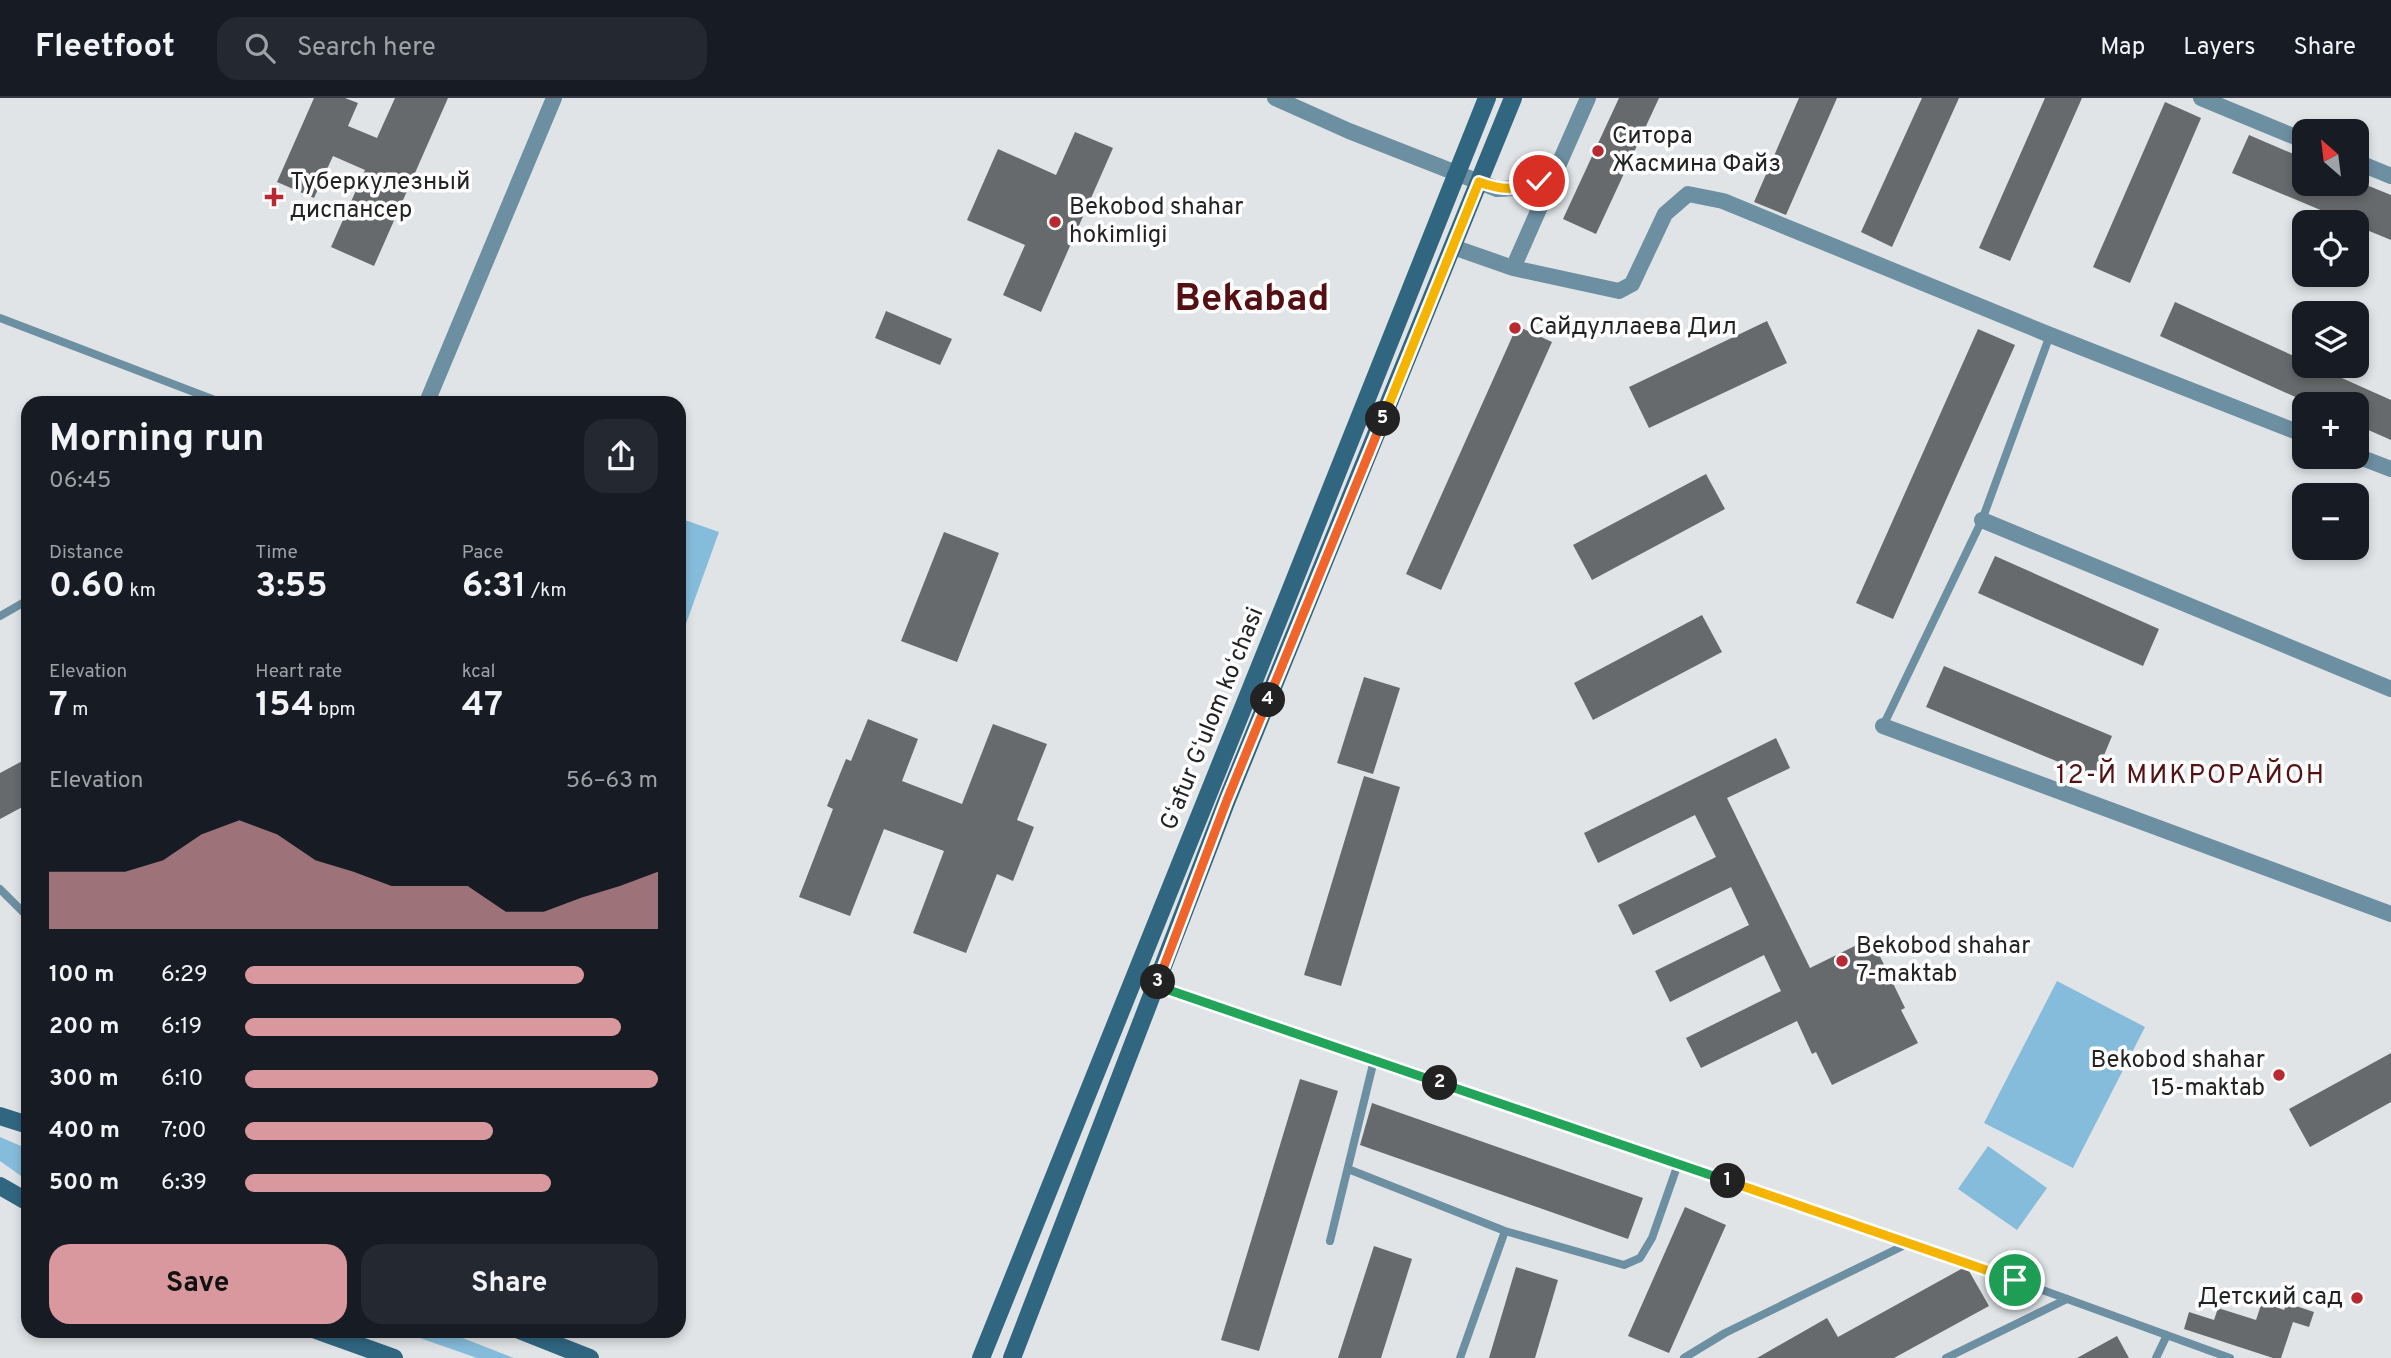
<!DOCTYPE html>
<meta charset="utf-8">
<style>
:root{--surface:#171b24;--page:#242831;--text:#f1f3f6;--muted:#9ea1a6;--line:#363941;--accent:#d8989d}
body{margin:0;font-family:Overpass,sans-serif;background:var(--page);color:var(--text);height:100vh;display:flex;flex-direction:column;font-size:26px;white-space:nowrap}
*{box-sizing:border-box;margin:0}
p{font-size:23px;color:var(--muted)}
.icon{flex:none;width:38px;height:38px;fill:none;stroke:currentColor;stroke-width:2;stroke-linecap:round;stroke-linejoin:round}
.map{position:relative;flex:1;overflow:hidden}
.drawer{position:absolute;left:21px;top:298px;width:665px;height:942px;display:flex;flex-direction:column;background:var(--surface);border-radius:21px;box-shadow:0 4px 10px #0003}
.drawer>*{flex:none}
.needle{width:46px;rotate:332deg}
.fabs{position:absolute;left:2292px;top:21px;display:grid;gap:14px}
.fabs a{display:grid;place-items:center;width:77px;height:77px;border-radius:14px;background:var(--surface);box-shadow:0 4px 10px #0003;font-size:35px}
.pin{position:absolute;display:grid;place-items:center;width:60px;height:60px;color:#fff;margin:-30px;border:4px solid #fff;border-radius:50%;box-shadow:0 2px 7px #0007}
.km{position:absolute;width:35px;height:35px;margin:-18px;border-radius:50%;background:#222;color:#fff;font-size:19px;line-height:35px;text-align:center}
.round{display:grid;place-items:center;flex:none;width:74px;height:74px;border-radius:21px;background:var(--page)}
.summary{display:flex;align-items:center;justify-content:space-between;height:119px;padding:0 28px}
h1{font-size:38px;font-weight:700;line-height:52px}
.metrics{display:grid;grid-template-columns:repeat(3,1fr);gap:10px;height:119px;padding:7px 28px}
.metrics div{display:grid;align-content:center}
.metrics b{font-size:35px;font-weight:700}
.metrics small{font-size:19px;font-weight:400}
.metrics p{font-size:19px}
.chart{height:196px;padding:14px 28px}
.chart p{display:flex;justify-content:space-between}
.chart svg{width:100%;height:126px;margin-top:7px;fill:var(--accent);opacity:.7}
.button{display:flex;gap:14px;margin-top:auto;padding:14px 28px}
.button a{flex:1;height:80px;border-radius:21px;background:var(--accent);color:#111;font-size:28px;font-weight:700;line-height:80px;text-align:center}
.button a+a{background:var(--page);color:var(--text)}
ul{padding:0 28px;list-style:none;font-size:23px}
li{display:grid;grid-template-columns:112px 84px 1fr;align-items:center;height:52px}
li i{height:18px;border-radius:9px;background:var(--accent)}
header{display:flex;align-items:center;gap:42px;box-sizing:border-box;height:98px;padding:0 35px;background:var(--surface);border-bottom:2px solid var(--line)}
header strong{font-size:33px}
nav{display:flex;gap:38px;margin-inline-start:auto;font-size:24px}
.search{width:490px;height:63px;background:var(--page);display:flex;align-items:center;gap:18px;box-sizing:border-box;padding:0 24px;border-radius:21px;color:var(--muted);font-size:26px}
.map>svg:first-child{display:block}
.green{fill:#86bcdb}
.building{fill:#676a6c}
.lines{fill:none;stroke-linecap:round;stroke-linejoin:round}
.lane{stroke:#6d8fa2;stroke-width:8}
.street{stroke:#6d8fa2;stroke-width:16}
.secondary{stroke:#316681;stroke-width:18}
.split-1-casing{stroke:#fff;stroke-width:14}
.split-2-casing{stroke:#fff;stroke-width:14}
.split-3-casing{stroke:#fff;stroke-width:14}
.split-4-casing{stroke:#fff;stroke-width:14}
.split-5-casing{stroke:#fff;stroke-width:14}
.split-6-casing{stroke:#fff;stroke-width:14}
.split-1{stroke:#f5b400;stroke-width:9}
.split-2{stroke:#22a559;stroke-width:9}
.split-3{stroke:#22a559;stroke-width:9}
.split-4{stroke:#f0652b;stroke-width:9}
.split-5{stroke:#f0652b;stroke-width:9}
.split-6{stroke:#f5b400;stroke-width:9}
.poi-dot{fill:#b92931;stroke:#fff;stroke-width:2.5}
.labels{text-anchor:middle;dominant-baseline:central;stroke-width:7;stroke-linejoin:round;paint-order:stroke}
.poi-label{font-size:24px;fill:#222324;stroke:#fff;text-anchor:start}
.street-label{font-size:24px;fill:#222324;stroke:#fff}
.neighbourhood-label{font-size:26px;letter-spacing:2px;fill:#551013;stroke:#fff}
.town-label{font-size:38px;font-weight:bold;fill:#551013;stroke:#fff}
</style>
<header>
<strong>Fleetfoot</strong>
<div class="search"><svg class="icon" aria-label="search" viewBox="0 0 24 24"><circle cx="10" cy="10" r="6"/><path d="M15 15l6 6"/></svg>Search here</div>
<nav><a>Map</a><a>Layers</a><a>Share</a></nav>
</header>
<div class="map">
<svg width="2391" height="1260" viewBox="0 0 2391 1260">
<rect width="100%" height="100%" fill="#e0e4e6"/>
<!-- green -->
<path class="green" d="M 679,420 L 719,434 L 683,534 L 679,533 Z
M 2057,883 L 2145,929 L 2073,1070 L 1984,1025 Z
M 0,1039 L 28,1051 L 28,1083 L 0,1063 Z
M 1988,1048 L 2047,1090 L 2017,1132 L 1958,1091 Z
M 397,1232 L 442,1232 L 514,1260 L 477,1260 Z"/>
<!-- building -->
<path class="building" d="M 314,0 L 345,0 L 358,5 L 348,28 L 377,40 L 395,0 L 448,0 L 374,168 L 331,149 L 365,72 L 333,58 L 314,100 L 277,84 Z
M 1619,0 L 1659,0 L 1596,136 L 1563,121 Z
M 1799,0 L 1837,0 L 1786,117 L 1754,104 Z
M 1922,0 L 1959,0 L 1892,149 L 1861,134 Z
M 2045,0 L 2082,0 L 2010,163 L 1979,150 Z
M 2165,4 L 2201,20 L 2130,185 L 2093,169 Z
M 1075,34 L 1113,50 L 1041,214 L 1003,197 L 1025,147 L 967,122 L 998,51 L 1056,77 Z
M 2249,37 L 2305,61 L 2305,86 L 2364,86 L 2391,97 L 2391,142 L 2357,128 L 2357,124 L 2349,124 L 2232,75 Z
M 2175,204 L 2305,263 L 2305,268 L 2315,268 L 2391,302 L 2391,342 L 2357,327 L 2357,306 L 2311,306 L 2160,238 Z
M 886,213 L 952,241 L 940,267 L 875,240 Z
M 1767,223 L 1787,265 L 1649,330 L 1629,289 Z
M 1517,228 L 1552,244 L 1441,492 L 1406,476 Z
M 1978,231 L 2015,247 L 1893,521 L 1856,505 Z
M 1706,376 L 1725,411 L 1592,482 L 1573,447 Z
M 944,434 L 999,455 L 957,564 L 901,543 Z
M 1995,458 L 2159,531 L 2143,568 L 1978,495 Z
M 1702,517 L 1722,554 L 1593,622 L 1574,585 Z
M 1944,568 L 2112,638 L 2095,679 L 1926,609 Z
M 1364,579 L 1400,590 L 1373,676 L 1337,665 Z
M 868,621 L 918,641 L 902,683 L 962,706 L 993,626 L 1047,646 L 1017,722 L 1034,729 L 1013,783 L 997,776 L 966,855 L 913,835 L 944,753 L 884,731 L 850,818 L 799,799 L 833,711 L 827,708 L 846,661 L 851,663 Z
M 1776,640 L 1790,670 L 1727,700 L 1810,870 L 1871,840 L 1905,910 L 1901,912 L 1918,945 L 1832,987 L 1816,954 L 1812,956 L 1797,923 L 1701,970 L 1686,940 L 1781,893 L 1764,857 L 1670,904 L 1655,873 L 1749,827 L 1731,789 L 1633,837 L 1618,807 L 1716,759 L 1695,717 L 1598,765 L 1584,735 Z
M 28,660 L 28,706 L 0,721 L 0,675 Z
M 1364,678 L 1400,689 L 1341,888 L 1304,877 Z
M 2391,955 L 2391,1004 L 2310,1049 L 2289,1011 Z
M 1300,981 L 1338,993 L 1259,1253 L 1221,1242 Z
M 1372,1005 L 1643,1100 L 1628,1141 L 1360,1047 Z
M 1685,1109 L 1726,1127 L 1669,1255 L 1628,1238 Z
M 1374,1148 L 1412,1161 L 1381,1260 L 1338,1260 Z
M 1516,1169 L 1558,1182 L 1535,1260 L 1489,1260 Z
M 1963,1170 L 1969,1173 L 1989,1208 L 1894,1260 L 1757,1260 L 1827,1220 L 1838,1239 Z
M 2262,1204 L 2284,1212 L 2287,1205 L 2314,1214 L 2309,1229 L 2293,1224 L 2281,1260 L 2273,1260 L 2184,1231 L 2189,1214 L 2214,1222 L 2218,1210 L 2256,1222 Z
M 2117,1238 L 2129,1260 L 2077,1260 Z"/>
<g class="lines">
<!-- lane -->
<path class="lane" d="M 0,220 L 220,304
M 0,518 L 28,502
M 1883,628 L 1982,422 L 2050,237
M 0,791 L 28,819
M 1157,888 L 1962,1163 L 2230,1260
M 1348,1071 L 1505,1133 L 1624,1167 L 1640,1160 L 1652,1140 L 1678,1066
M 1330,1143 L 1374,962
M 1460,1260 L 1505,1133
M 1684,1260 L 1725,1235 L 1909,1145
M 1946,1260 L 2067,1201
M 2156,1260 L 2167,1237"/>
<!-- street -->
<path class="street" d="M 1275,0 L 1349,33 L 1497,91 C 1525,91 1536,85 1558,68
M 2201,0 L 2305,43
M 2357,64 L 2391,78
M 1453,149 L 1513,170 L 1619,193 L 1632,186 L 1665,116 L 1688,96 L 1723,103 L 2050,237 L 2305,337
M 1513,170 L 1588,0
M 427,304 L 554,0
M 2357,358 L 2391,371
M 1982,422 L 2391,591
M 1883,628 L 2391,816"/>
<!-- secondary -->
<path class="secondary" d="M 0,1018 L 28,1027
M 0,1088 L 28,1104
M 316,1232 L 394,1260
M 519,1232 L 590,1260
M 981,1260 C 1149,840 1321,421 1487,0
M 1012,1260 L 1227,702 L 1513,0"/>
</g>
<g class="lines">
<defs>
<path id="split-1" d="M 1728,1083 L 2015,1182"/>
<path id="split-2" d="M 1440,985 L 1728,1083"/>
<path id="split-3" d="M 1158,884 L 1157,888 L 1440,985"/>
<path id="split-4" d="M 1158,884 L 1227,702 L 1268,602"/>
<path id="split-5" d="M 1268,602 L 1383,321"/>
<path id="split-6" d="M 1383,321 L 1479,84 C 1504,93 1514,92 1539,83"/>
</defs>
<!-- split-1 casing -->
<use href="#split-1" class="split-1-casing"/>
<!-- split-2 casing -->
<use href="#split-2" class="split-2-casing"/>
<!-- split-3 casing -->
<use href="#split-3" class="split-3-casing"/>
<!-- split-4 casing -->
<use href="#split-4" class="split-4-casing"/>
<!-- split-5 casing -->
<use href="#split-5" class="split-5-casing"/>
<!-- split-6 casing -->
<use href="#split-6" class="split-6-casing"/>
<!-- split-1 -->
<use href="#split-1" class="split-1"/>
<!-- split-2 -->
<use href="#split-2" class="split-2"/>
<!-- split-3 -->
<use href="#split-3" class="split-3"/>
<!-- split-4 -->
<use href="#split-4" class="split-4"/>
<!-- split-5 -->
<use href="#split-5" class="split-5"/>
<!-- split-6 -->
<use href="#split-6" class="split-6"/>
</g>
<!-- markers -->
<g class="poi-dot">
<circle cx="1598" cy="53" r="7"/>
<path d="M270.5 88.5h7v7h7v7h-7v7h-7v-7h-7v-7h7z"/>
<circle cx="1055" cy="124" r="7"/>
<circle cx="1515" cy="230" r="7"/>
<circle cx="1842" cy="863" r="7"/>
<circle cx="2279" cy="977" r="7"/>
<circle cx="2357" cy="1200" r="7"/>
</g>
<g class="labels">
<!-- poi labels -->
<g class="poi-label">
<text x="1612" y="39">Ситора<tspan x="1612" dy="28">Жасмина Файз</tspan></text>
<text x="290" y="85">Туберкулезный<tspan x="290" dy="28">диспансер</tspan></text>
<text x="1069" y="110">Bekobod shahar<tspan x="1069" dy="28">hokimligi</tspan></text>
<text x="1529" y="230">Сайдуллаева Дил</text>
<text x="1856" y="849">Bekobod shahar<tspan x="1856" dy="28">7-maktab</tspan></text>
<text x="2265" y="963" text-anchor="end">Bekobod shahar<tspan x="2265" dy="28">15-maktab</tspan></text>
<text x="2343" y="1200" text-anchor="end">Детский сад</text>
</g>
<!-- street labels -->
<g class="street-label">
<text transform="translate(1213 621) rotate(-68)">Gʻafur Gʻulom koʻchasi</text>
</g>
<!-- neighbourhood labels -->
<g class="neighbourhood-label">
<text x="2191" y="678">12-Й МИКРОРАЙОН</text>
</g>
<!-- town labels -->
<g class="town-label">
<text x="1252" y="202">Bekabad</text>
</g>
</g>
</svg>
<div class="fabs">
<a><svg class="needle" viewBox="-14 -14 28 28"><path d="M0-13l5 13h-10z" fill="#e53935"/><path d="M0 13l5-13h-10z" fill="#9ea1a6"/></svg></a>
<a><svg class="icon" aria-label="locate" viewBox="0 0 24 24"><circle cx="12" cy="12" r="6"/><path d="M12 2v4M12 18v4M2 12h4M18 12h4"/></svg></a>
<a><svg class="icon" aria-label="layers" viewBox="0 0 24 24"><path d="M12 4l9 5-9 5-9-5zM3 14l9 5 9-5"/></svg></a>
<a>+</a>
<a>−</a>
</div>
<div class="pin" style="left:2015px;top:1182px;background:#1e9e55"><svg class="icon" aria-label="arrive" viewBox="0 0 24 24"><path d="M6 21V4h12l-3 4 3 4H6"/></svg></div>
<div class="pin" style="left:1539px;top:83px;background:#d93025"><svg class="icon" aria-label="check" viewBox="0 0 24 24"><path d="M5 12l5 5 9-10"/></svg></div>
<b class="km" style="left:1728px;top:1083px">1</b>
<b class="km" style="left:1440px;top:985px">2</b>
<b class="km" style="left:1158px;top:884px">3</b>
<b class="km" style="left:1268px;top:602px">4</b>
<b class="km" style="left:1383px;top:321px">5</b>
<section class="drawer">
<div class="summary"><div><h1>Morning run</h1><p>06:45</p></div><a class="round"><svg class="icon" aria-label="share" viewBox="0 0 24 24"><path d="M12 15V3M7 8l5-5 5 5M5 13v7h14v-7"/></svg></a></div>
<div class="metrics">
<div><p>Distance</p><b>0.60<small> km</small></b></div>
<div><p>Time</p><b>3:55</b></div>
<div><p>Pace</p><b>6:31<small> /km</small></b></div>
</div>
<div class="metrics">
<div><p>Elevation</p><b>7<small> m</small></b></div>
<div><p>Heart rate</p><b>154<small> bpm</small></b></div>
<div><p>kcal</p><b>47</b></div>
</div>
<div class="chart"><p><span>Elevation</span>56–63 m</p>
<svg viewBox="0 0 160 44" preserveAspectRatio="none"><path d="M0 44V24L10 24L20 24L30 20L40 11L50 6L60 11L70 20L80 24L90 29L100 29L110 29L120 38L130 38L140 33L150 29L160 24V44z"/></svg>
</div>
<ul>
<li><b>100 m</b>6:29<i style="width:82%"></i></li>
<li><b>200 m</b>6:19<i style="width:91%"></i></li>
<li><b>300 m</b>6:10<i style="width:100%"></i></li>
<li><b>400 m</b>7:00<i style="width:60%"></i></li>
<li><b>500 m</b>6:39<i style="width:74%"></i></li>
</ul>
<div class="button"><a>Save</a><a>Share</a></div>
</section>
</div>
